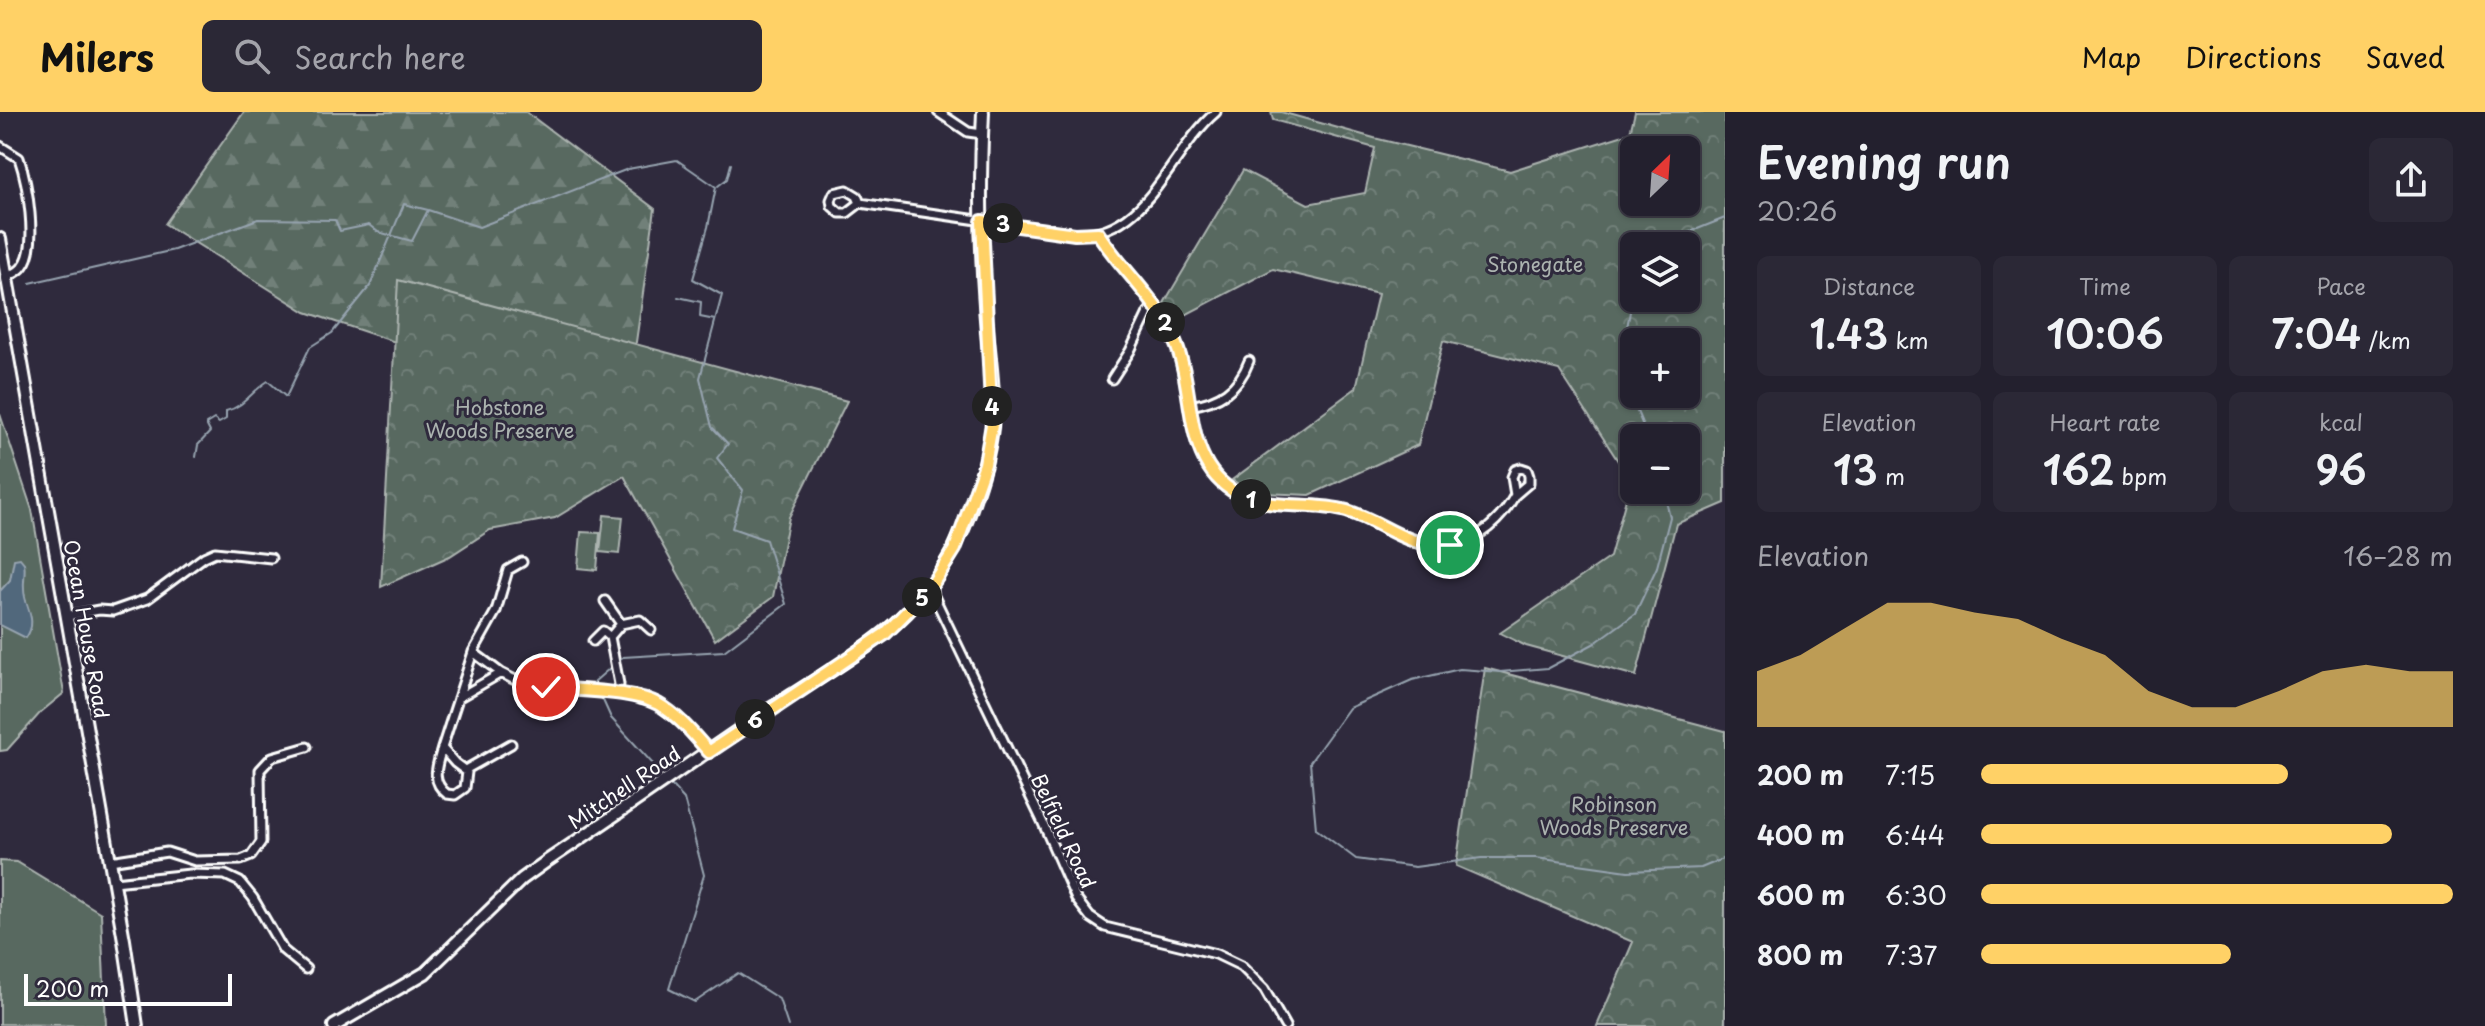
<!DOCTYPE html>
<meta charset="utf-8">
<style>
:root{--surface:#23202e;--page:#2b2836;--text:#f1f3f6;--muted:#a3a3aa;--line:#403e4a;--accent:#ffd166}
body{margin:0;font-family:"Playpen Sans",sans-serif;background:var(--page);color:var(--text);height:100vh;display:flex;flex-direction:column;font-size:30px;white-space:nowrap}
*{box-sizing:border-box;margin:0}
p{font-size:26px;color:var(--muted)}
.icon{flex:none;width:44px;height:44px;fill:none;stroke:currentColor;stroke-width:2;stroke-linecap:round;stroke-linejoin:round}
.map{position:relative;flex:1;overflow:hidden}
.details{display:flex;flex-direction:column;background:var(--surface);width:760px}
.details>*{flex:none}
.needle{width:52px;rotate:25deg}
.buttons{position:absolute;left:1620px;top:24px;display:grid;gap:16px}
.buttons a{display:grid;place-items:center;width:80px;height:80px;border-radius:12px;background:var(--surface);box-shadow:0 2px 6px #0004,0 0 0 2px var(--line);font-size:40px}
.scale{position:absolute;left:24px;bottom:20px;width:208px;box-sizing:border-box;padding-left:8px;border:4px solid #fff;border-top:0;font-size:22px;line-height:28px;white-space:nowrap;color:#fff;-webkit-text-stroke:6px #2f2a3d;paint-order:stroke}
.pin{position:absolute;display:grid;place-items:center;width:68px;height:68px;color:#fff;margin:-34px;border:4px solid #fff;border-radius:50%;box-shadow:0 2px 8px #0007}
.km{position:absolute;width:40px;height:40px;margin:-20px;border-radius:50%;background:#222;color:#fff;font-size:22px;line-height:40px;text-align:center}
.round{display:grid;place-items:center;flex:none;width:84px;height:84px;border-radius:12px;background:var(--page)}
.headline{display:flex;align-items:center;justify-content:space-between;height:136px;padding:0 32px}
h1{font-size:44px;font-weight:600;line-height:60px}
.figures{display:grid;grid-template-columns:repeat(3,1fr);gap:12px;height:136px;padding:8px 32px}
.figures div{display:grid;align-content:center;border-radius:12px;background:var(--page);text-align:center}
.figures b{font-size:40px;font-weight:600}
.figures small{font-size:22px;font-weight:400}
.figures p{font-size:22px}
.chart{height:224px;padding:16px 32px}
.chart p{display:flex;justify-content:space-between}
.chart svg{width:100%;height:144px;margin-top:8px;fill:var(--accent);opacity:.7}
ul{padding:0 32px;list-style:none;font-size:26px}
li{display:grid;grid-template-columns:128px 96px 1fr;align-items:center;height:60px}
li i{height:20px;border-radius:10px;background:var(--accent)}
header{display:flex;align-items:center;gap:48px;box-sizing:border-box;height:112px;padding:0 40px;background:var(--accent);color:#111}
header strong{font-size:38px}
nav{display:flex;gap:44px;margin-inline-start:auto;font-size:28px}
.search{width:560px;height:72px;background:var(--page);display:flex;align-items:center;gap:20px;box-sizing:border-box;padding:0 28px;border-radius:12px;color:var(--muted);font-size:30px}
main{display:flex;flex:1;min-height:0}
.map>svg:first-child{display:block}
.grass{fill:#586961;stroke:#acb4b0;stroke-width:2}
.forest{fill:url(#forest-firs);stroke:#acb4b0;stroke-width:2}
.park{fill:url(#park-crowns);stroke:#acb4b0;stroke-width:2;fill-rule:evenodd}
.water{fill:#51677c;stroke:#97a4b0;stroke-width:2}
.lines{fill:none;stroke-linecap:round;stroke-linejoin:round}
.stream{stroke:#97a4b0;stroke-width:2}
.street-casing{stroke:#fff;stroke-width:13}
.secondary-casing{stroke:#fff;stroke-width:16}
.street{stroke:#2f2a3d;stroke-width:7}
.secondary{stroke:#2f2a3d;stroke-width:10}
.route-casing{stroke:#fff;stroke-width:16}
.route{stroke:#ffd166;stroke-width:10}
.labels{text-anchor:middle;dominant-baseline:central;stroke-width:6;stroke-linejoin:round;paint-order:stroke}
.park-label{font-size:20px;fill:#acb4b0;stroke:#2f2a3d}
.street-label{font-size:20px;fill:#fff;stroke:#2f2a3d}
</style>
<header>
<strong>Milers</strong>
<div class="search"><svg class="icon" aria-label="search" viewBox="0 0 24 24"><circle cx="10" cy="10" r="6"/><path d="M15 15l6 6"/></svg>Search here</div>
<nav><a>Map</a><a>Directions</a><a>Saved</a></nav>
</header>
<main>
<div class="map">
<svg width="1725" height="914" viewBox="0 0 1725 914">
<defs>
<pattern id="forest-firs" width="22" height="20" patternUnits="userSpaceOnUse" patternTransform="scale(2)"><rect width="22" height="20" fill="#586961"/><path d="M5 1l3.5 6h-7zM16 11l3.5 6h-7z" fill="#718079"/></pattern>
<pattern id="park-crowns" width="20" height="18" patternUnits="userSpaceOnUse" patternTransform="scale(2)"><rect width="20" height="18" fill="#586961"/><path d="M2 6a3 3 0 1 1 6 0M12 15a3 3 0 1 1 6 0" fill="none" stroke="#718079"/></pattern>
</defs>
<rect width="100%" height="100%" fill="#2f2a3d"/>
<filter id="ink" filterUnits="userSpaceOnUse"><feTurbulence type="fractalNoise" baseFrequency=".0125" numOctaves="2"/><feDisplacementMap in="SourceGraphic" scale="16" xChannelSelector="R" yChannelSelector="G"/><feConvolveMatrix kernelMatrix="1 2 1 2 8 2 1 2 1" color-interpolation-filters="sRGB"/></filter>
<g filter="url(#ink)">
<!-- grass -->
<path class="grass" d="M 0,302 L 32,398 L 64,581 L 41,600 L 7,638 L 0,639 Z
M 604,403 L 623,405 L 619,442 L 600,440 Z
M 581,420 L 600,421 L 597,458 L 578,456 Z
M 0,749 L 17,750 L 101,801 L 106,914 L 0,912 Z"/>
<!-- forest -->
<path class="forest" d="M 244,0 L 526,0 L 655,97 L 625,307 L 306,200 L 165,112 Z"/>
<!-- park -->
<path class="park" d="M 1271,0 L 1281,0 L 1374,26 L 1510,59 L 1630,21 L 1635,0 L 1725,0 L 1725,391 L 1676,412 L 1636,564 L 1526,534 L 1500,521 L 1610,445 L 1631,369 L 1559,258 L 1443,229 L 1418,333 L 1310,383 L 1263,381 L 1247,377 L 1232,368 L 1356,276 L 1378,182 L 1273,157 L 1174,209 L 1164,191 L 1243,58 L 1308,92 L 1365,81 L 1375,36 L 1273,8 ZM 1634,38 L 1686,38 L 1686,90 L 1634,90 ZM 1634,134 L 1686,134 L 1686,186 L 1634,186 ZM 1634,230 L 1686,230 L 1686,282 L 1634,282 ZM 1634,326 L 1686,326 L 1686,378 L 1634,378 Z
M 398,168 L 847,289 L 789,405 L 773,485 L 715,528 L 624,364 L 555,406 L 490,418 L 450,444 L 381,475 Z
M 1485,556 L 1725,619 L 1725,914 L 1597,914 L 1633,830 L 1456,754 Z"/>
<!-- water -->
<path class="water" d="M 20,446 L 24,451 C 26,460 23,467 24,477 C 24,495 39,507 26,526 L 0,513 L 0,479 L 10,468 L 14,447 Z"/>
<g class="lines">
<!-- stream -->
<path class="stream" d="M 718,74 L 727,67 L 731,52
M 1671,134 L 1685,122 L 1725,106
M 30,171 L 174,138 L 258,107 L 335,108 L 340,119 L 369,113 L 378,120 L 412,129 L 428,98
M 678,185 L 701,190 L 700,205 L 715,208
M 1635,186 L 1631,194 L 1622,243 L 1629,280 L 1648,326
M 196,345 L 198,333 L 210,320 L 206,312 L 214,307 L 219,311 L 226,307 L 226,299 C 244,295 252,279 268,269 L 286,285 L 310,235 L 332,221 L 370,174 L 404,92 L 428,98 L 479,115 L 628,57 L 677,48 L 716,75 L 708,115 L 693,167 L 722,183 L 700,266 L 712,315 L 728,332 L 717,346 L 743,378 L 732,416 L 766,428 L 786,492 L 724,539 L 623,545 L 620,547
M 1663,378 L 1670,405 L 1657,455 L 1635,502 L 1595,531 L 1548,556 L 1500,560 L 1460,557 L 1412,568 L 1349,596 L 1310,650 L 1316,717 L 1356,747 L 1415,755 L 1481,746 L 1536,746 L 1628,759 L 1701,756 L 1725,746
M 597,575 L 594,570 L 610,556
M 602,586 L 611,606 L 663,663
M 671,673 L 684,687 L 704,763 L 669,877 L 695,890 L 738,861 L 779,887 L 788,914"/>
<defs>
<path id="street" d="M 938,0 L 968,20 L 982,22
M 0,34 L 19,46 C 27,69 39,134 23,154 C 19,160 13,162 7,165
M 847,78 L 857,84 L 860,91 L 847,101 L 840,101 L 832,94 L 831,88 L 834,81 Z
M 860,91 L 1075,122 C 1149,124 1168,41 1216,0
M 1098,121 C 1122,158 1157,187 1175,229 C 1193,272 1183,323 1213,361 C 1223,374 1237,383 1253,388 C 1284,397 1317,390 1348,400 C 1384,410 1411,439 1450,433 C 1479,429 1502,407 1515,383
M 1112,267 L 1130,239 L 1148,201 L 1155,192
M 1190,294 C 1219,289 1238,278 1249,249
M 1521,356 L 1527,358 L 1529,364 L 1529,371 L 1515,383 L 1512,365 L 1515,358 Z
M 930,476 L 1042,709 L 1076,787 L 1090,805 L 1105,815 L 1216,842 L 1241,854 L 1264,877 L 1285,914
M 605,489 L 621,512
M 67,504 L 99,498 L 113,499 L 147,487 L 204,445 L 215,440 L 271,446
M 593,529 L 603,519 L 610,525
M 473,540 L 501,561 L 525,573 L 618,581 L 657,591 L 683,611 L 709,640
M 618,581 L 619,572 L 610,525 L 621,512 L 640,508 L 651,518
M 458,586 L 501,561
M 442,636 C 437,654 430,669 447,682 L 455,683 L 465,676 L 467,660 L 455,651 L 442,636 L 473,540 L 496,499 L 508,458 L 522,450
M 465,658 L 511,632
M 110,749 L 167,740 L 195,749 L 241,748 L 251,744 L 261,730 L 260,658 L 272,645 L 307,635
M 114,770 L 190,762 L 225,763 L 240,770 L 253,786 L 283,838 L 306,857"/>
<path id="secondary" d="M 0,127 L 124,828 L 137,914
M 334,914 L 425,861 L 522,767 L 547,749 C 616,703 683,656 752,609 C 853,541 936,511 975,385 C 983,361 990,338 992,314 C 996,274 987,233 985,193 C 980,129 980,64 983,0"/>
</defs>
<!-- street casing -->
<use href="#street" class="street-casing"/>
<!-- secondary casing -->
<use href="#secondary" class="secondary-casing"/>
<!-- street -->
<use href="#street" class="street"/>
<!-- secondary -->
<use href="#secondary" class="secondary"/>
</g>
</g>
<g class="lines" filter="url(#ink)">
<defs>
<path id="route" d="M 546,575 C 576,579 633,578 658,592 C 678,603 694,623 709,640 L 885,522 L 930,476 L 955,437 L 985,352 L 992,313 L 982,109 L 1075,122 L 1098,121 C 1122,159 1158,187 1175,230 C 1197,281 1181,352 1238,382 C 1271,399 1312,389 1347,399 C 1386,411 1405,436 1450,433"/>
</defs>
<!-- route casing -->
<use href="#route" class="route-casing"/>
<!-- route -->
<use href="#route" class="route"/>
</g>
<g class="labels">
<!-- park labels -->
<g class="park-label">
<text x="1535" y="152">Stonegate</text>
<text x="500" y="295">Hobstone<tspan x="500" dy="23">Woods Preserve</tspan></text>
<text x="1614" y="692">Robinson<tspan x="1614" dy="23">Woods Preserve</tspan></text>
</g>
<!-- street labels -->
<g class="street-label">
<text transform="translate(87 517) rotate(80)">Ocean House Road</text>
<text transform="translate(624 675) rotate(-34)">Mitchell Road</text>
<text transform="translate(1064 719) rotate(65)">Belfield Road</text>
</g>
</g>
</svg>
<div class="buttons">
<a><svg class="needle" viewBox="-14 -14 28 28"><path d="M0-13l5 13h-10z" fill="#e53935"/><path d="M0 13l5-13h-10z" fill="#a3a3aa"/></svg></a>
<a><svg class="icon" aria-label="layers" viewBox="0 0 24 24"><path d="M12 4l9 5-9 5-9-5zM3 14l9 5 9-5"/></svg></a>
<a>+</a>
<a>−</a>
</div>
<div class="scale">200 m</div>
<div class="pin" style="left:1450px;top:433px;background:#1e9e55"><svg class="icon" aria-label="arrive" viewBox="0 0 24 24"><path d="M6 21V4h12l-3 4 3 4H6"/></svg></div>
<div class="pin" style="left:546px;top:575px;background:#d93025"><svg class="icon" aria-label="check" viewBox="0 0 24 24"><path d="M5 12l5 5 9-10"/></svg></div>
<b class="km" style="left:1251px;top:387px">1</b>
<b class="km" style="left:1165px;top:210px">2</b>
<b class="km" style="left:1003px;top:111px">3</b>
<b class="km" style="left:992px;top:294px">4</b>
<b class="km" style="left:922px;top:485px">5</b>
<b class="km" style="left:755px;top:607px">6</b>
</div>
<section class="details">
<div class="headline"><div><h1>Evening run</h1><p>20:26</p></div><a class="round"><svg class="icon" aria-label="share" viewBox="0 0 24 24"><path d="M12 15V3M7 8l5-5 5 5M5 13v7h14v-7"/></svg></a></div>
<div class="figures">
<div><p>Distance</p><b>1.43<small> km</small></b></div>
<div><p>Time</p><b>10:06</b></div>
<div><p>Pace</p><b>7:04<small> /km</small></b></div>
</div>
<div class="figures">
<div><p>Elevation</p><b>13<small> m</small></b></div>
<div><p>Heart rate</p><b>162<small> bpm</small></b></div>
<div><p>kcal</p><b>96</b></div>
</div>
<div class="chart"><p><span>Elevation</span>16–28 m</p>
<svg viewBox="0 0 160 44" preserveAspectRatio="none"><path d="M0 44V27L10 22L20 14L30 6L40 6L50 9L60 11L70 17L80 22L90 33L100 38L110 38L120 33L130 27L140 25L150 27L160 27V44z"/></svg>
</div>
<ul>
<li><b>200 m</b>7:15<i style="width:65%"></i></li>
<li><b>400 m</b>6:44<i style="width:87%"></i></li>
<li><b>600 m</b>6:30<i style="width:100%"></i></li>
<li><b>800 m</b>7:37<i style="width:53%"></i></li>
</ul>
</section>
</main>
